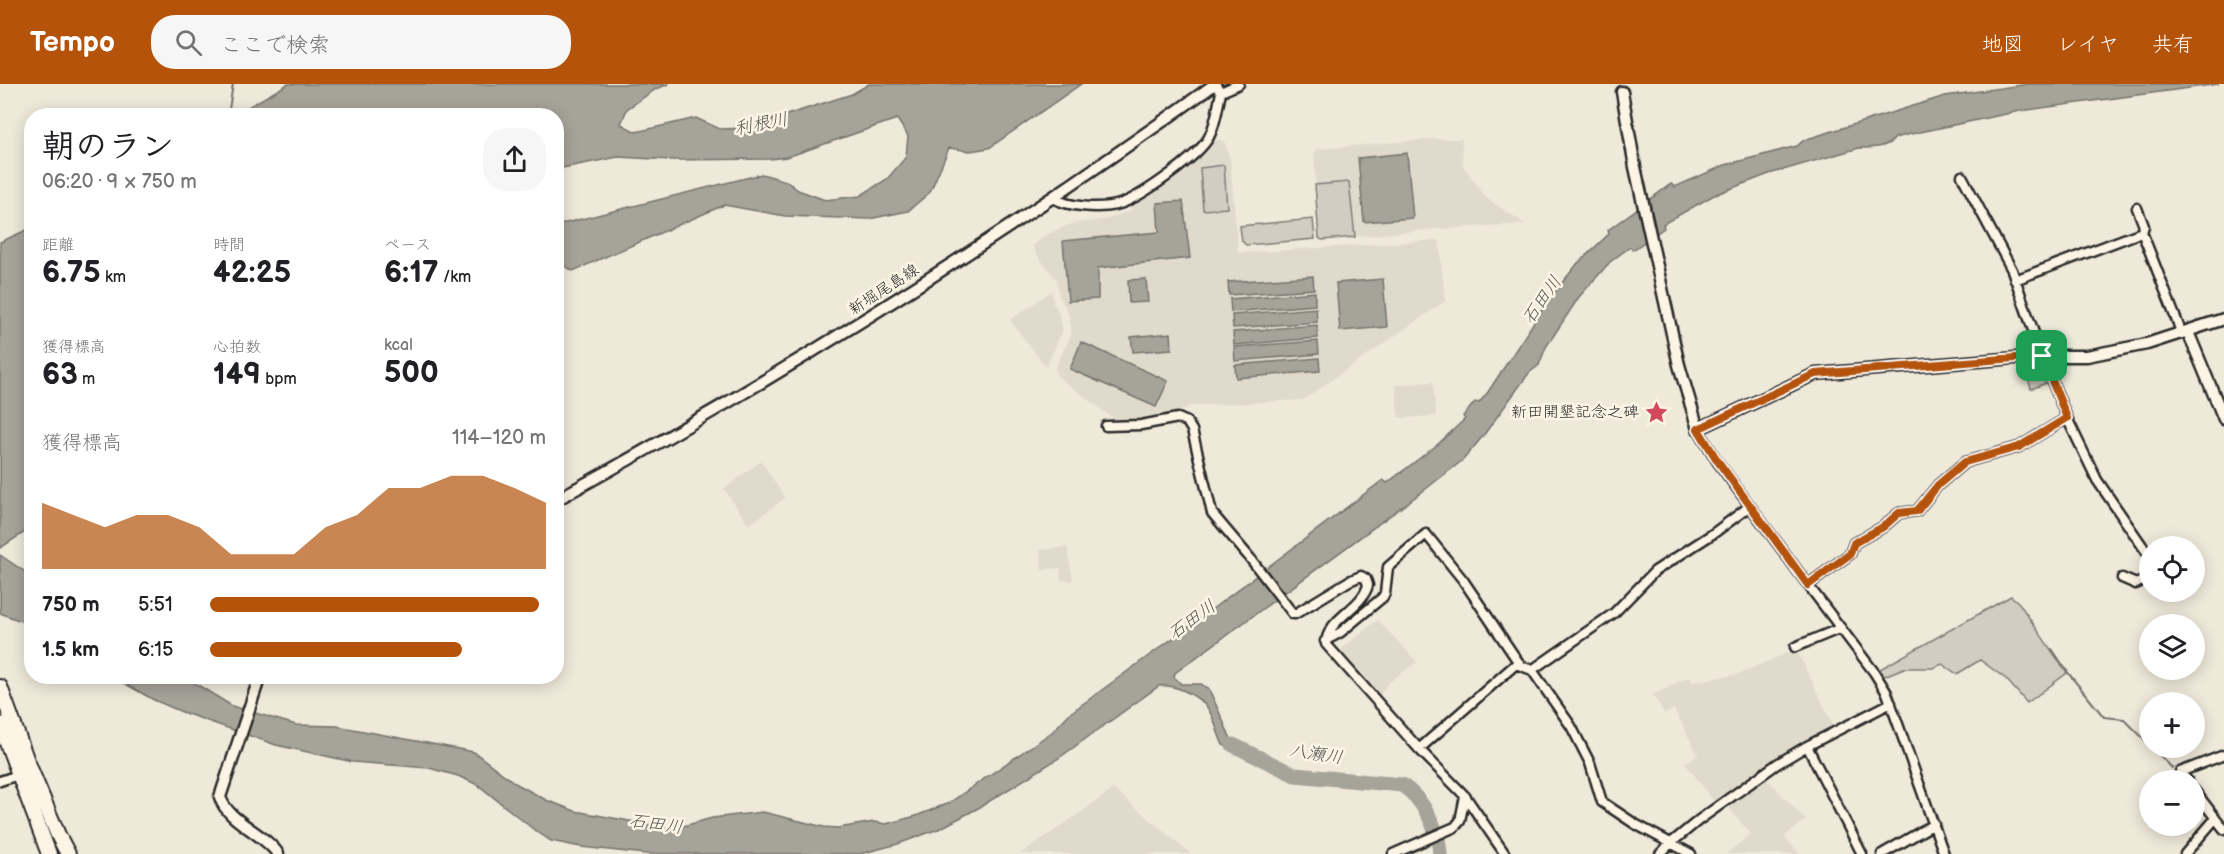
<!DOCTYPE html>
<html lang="ja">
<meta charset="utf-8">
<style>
:root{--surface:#fff;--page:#f6f6f6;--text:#202124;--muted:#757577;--accent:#b45309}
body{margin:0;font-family:"Balsamiq Sans","Klee One",sans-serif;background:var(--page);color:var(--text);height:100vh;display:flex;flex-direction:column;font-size:22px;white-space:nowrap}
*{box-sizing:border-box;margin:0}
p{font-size:20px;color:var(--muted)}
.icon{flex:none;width:33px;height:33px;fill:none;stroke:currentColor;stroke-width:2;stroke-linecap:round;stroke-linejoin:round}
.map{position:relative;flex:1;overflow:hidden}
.sheet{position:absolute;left:24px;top:24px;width:540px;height:576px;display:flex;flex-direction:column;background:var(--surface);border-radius:24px;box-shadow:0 3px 15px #0003}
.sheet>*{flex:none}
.fabs{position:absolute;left:2139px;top:452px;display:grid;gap:12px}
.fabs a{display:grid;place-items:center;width:66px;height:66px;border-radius:50%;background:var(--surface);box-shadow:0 3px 15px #0003;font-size:30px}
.pin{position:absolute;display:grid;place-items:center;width:51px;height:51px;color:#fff;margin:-26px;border-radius:12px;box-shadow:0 3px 9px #0006}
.round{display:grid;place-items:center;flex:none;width:63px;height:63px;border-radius:24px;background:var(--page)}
.headline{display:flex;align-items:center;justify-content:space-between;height:102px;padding:0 18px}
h1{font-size:33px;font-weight:700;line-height:45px}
.figures{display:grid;grid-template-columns:repeat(3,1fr);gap:9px;height:102px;padding:6px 18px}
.figures div{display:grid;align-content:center}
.figures b{font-size:30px;font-weight:700}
.figures small{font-size:16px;font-weight:400}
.figures p{font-size:16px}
.chart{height:168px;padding:12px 18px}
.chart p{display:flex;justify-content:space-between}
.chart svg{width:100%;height:108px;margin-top:6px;fill:var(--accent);opacity:.7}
ul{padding:0 18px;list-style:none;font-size:20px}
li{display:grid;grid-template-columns:96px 72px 1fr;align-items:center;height:45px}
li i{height:15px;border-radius:8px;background:var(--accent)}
header{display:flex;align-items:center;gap:36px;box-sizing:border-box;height:84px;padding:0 30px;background:var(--accent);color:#fff}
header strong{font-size:28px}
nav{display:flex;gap:33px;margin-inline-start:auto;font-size:21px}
.search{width:420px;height:54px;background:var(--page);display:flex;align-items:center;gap:15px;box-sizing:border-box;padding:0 21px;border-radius:24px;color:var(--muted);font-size:22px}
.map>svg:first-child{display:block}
.built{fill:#e0dacc}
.green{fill:#d2cdc0;stroke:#7e7c76;stroke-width:1.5}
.water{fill:#a6a399;stroke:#75736d;stroke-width:1.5}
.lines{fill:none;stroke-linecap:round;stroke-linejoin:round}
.stream{stroke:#75736d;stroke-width:2}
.river{stroke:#a6a399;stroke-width:15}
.minor-casing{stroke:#2b2b2b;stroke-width:13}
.tertiary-casing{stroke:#2b2b2b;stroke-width:15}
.secondary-casing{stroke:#2b2b2b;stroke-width:15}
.trunk-casing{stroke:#2b2b2b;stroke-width:18}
.minor{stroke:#fcf5e5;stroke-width:8}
.tertiary{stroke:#fcf5e5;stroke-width:10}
.secondary{stroke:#fcf5e5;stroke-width:10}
.trunk{stroke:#fcf5e5;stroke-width:14}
.route-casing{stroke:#fff;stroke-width:12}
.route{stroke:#b45309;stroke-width:8}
.labels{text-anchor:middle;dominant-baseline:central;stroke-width:5;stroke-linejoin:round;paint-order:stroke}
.street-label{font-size:16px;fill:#2b2b2b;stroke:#fcf5e5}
.poi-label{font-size:16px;fill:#2b2b2b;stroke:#fcf5e5;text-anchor:end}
.water-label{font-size:18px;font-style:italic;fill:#565552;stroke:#fcf5e5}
</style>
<header>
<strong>Tempo</strong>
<div class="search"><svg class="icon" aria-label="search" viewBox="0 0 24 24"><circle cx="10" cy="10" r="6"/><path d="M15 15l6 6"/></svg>ここで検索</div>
<nav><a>地図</a><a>レイヤ</a><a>共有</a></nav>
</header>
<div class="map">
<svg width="2224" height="770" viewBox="0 0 2224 770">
<rect width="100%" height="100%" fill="#efe9da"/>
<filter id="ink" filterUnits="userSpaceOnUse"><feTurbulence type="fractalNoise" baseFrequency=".0167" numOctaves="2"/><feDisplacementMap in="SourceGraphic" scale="12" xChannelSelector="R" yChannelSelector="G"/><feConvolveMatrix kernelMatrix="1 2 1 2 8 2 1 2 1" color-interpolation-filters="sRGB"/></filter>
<g filter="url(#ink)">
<!-- built -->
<path class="built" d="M 1434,55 L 1462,55 L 1463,81 L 1486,114 L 1525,140 L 1437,145 L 1322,156 L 1319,154 L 1314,71 L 1317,65 Z
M 1214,56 L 1220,56 L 1225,59 L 1230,75 L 1238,169 L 1439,156 L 1445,217 L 1303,316 L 1190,322 L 1181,327 L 1127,338 L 1114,335 L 1057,292 L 1055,284 L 1072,249 L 1068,228 L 1059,212 L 1057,196 L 1037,171 L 1032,162 L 1041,154 L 1060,144 L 1075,139 L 1108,135 L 1129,127 Z
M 1052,207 L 1053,219 L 1058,227 L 1063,246 L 1046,283 L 1010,236 Z
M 1433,298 L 1436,332 L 1401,334 L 1398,331 L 1396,301 Z
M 761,377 L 785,414 L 749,441 L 724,405 Z
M 1067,463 L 1073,496 L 1061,497 L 1060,484 L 1042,486 L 1040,466 Z
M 1378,536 L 1417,578 L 1388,599 L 1379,613 L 1338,568 Z
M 1796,565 L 1834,643 L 1793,666 L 1716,720 L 1685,679 L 1698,671 L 1674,625 L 1665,630 L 1653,611 L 1686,594 L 1690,593 L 1692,598 L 1738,590 Z
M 1765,693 L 1806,736 L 1784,753 L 1800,770 L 1726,770 L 1751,750 L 1726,721 Z
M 1113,705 L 1191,770 L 1020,770 L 1063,741 Z"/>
<!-- green -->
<path class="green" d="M 1224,81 L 1227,124 L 1203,126 L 1200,84 Z
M 1349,98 L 1355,153 L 1322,156 L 1319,154 L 1315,101 Z
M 1313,135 L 1315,155 L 1246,161 L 1242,157 L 1240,142 Z
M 2041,277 L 2049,298 L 2031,305 L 2024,278 Z
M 2011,512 L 2019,519 L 2067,589 L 2027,619 L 2006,595 L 1980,576 L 1957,590 L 1942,580 L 1933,584 L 1904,584 L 1884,592 L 1880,585 Z"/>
<!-- water -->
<path class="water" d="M 288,0 L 669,0 L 656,5 L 627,25 L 621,40 L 636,48 L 696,34 L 720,45 L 746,44 L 852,10 L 869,0 L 1081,0 L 989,64 L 970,67 L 949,64 L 930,108 L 908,127 L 869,135 L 785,132 L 724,121 L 573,187 L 557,177 L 557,141 L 762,90 L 786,97 L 798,106 L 825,116 L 860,112 L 887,95 L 906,73 L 908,52 L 897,35 L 787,73 L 770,75 L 672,76 L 618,73 L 557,85 L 556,32 L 234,31 Z
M 2029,0 L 2219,0 L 2020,27 L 1911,50 L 1895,54 C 1888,64 1871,64 1859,64 L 1769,90 L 1714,111 L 1663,140 L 1664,144 L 1633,166 L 1630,163 L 1610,178 L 1579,213 L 1546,263 L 1539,281 L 1529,289 L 1483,352 L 1463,376 L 1418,411 L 1175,589 L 1174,593 L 1181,600 L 1201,600 L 1209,605 L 1231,655 L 1243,662 L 1255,676 L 1223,661 C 1217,649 1214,631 1206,622 C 1195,610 1174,600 1159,602 L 1059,674 L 980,723 L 941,744 L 898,760 L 860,770 L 646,770 L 581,763 L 551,757 L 533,745 L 478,701 L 458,692 L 429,684 L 353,678 L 276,661 L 182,628 L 154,616 L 113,593 L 185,593 L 232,622 L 296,641 L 337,642 L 474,668 L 515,699 L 546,716 L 575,727 L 673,745 L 712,734 L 763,728 L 824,743 L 838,744 L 874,738 L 886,740 L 916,732 L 949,719 L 1052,648 L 1069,630 L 1191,541 L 1383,396 L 1387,399 L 1437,361 L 1465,335 L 1463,332 L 1475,318 L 1479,319 L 1488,308 L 1549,215 L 1578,179 L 1609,150 L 1608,146 L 1671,100 L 1675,103 L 1725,81 L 1797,62 L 1804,56 L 1945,12 Z
M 1407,69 L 1413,134 L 1364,138 L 1358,74 Z
M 1183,117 L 1190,174 L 1098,184 L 1098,215 L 1068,217 L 1063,157 L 1159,148 L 1157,119 Z
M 31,144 L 31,444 L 0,464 L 0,158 Z
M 1313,192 L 1314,205 L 1229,211 L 1228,198 Z
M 1146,195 L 1148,218 L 1129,219 L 1128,196 Z
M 1383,195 L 1387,243 L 1340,247 L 1336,199 Z
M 1315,208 L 1315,221 L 1231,228 L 1230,215 Z
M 1316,224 L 1317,238 L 1233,244 L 1232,231 Z
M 1317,241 L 1318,254 L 1234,261 L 1233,248 Z
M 1171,249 L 1172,265 L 1133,268 L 1131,253 Z
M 1318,257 L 1319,270 L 1235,277 L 1234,263 Z
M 1081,258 L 1168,297 L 1156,323 L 1070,285 Z
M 1319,274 L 1320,287 L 1236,294 L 1235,281 Z
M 0,471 L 31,492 L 31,541 L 0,529 Z"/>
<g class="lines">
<!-- stream -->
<path class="stream" d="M 228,32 L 233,0
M 2052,565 L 2069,590 L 2104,633 L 2124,635 L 2150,661
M 2152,663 L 2172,684"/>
<!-- river -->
<path class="river" d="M 1233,661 L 1295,691 L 1402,701 C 1423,715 1439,745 1440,770"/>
<defs>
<path id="minor" d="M 1221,8 L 1239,0
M 1962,92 L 2012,186 L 2042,272 L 2067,334 L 2097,396 L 2150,473
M 1053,114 C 1069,123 1098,125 1116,121 C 1138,116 1199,72 1209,53 C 1216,40 1218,22 1221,8 L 1215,0
M 2137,124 L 2144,142 L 2142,148 L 2182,250
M 2015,196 L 2142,148
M 1106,342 L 1141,341 L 1178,334 L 1187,338 L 1192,346 L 1212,429 L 1250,474 L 1293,530 L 1295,530 L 1349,497 L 1361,492 L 1366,495 L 1368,501 C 1362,525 1327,534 1326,560 L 1419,665 L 1465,712 L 1505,770
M 1698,345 L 1717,377 L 1808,501 L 1874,588 L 1887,609 L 1944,770
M 2122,494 L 2136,500 L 2150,493
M 1808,501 L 1850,470 L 1854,459 L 1883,443 L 1899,429 L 1917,427 L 1938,401 L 1965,378 L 2019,363 L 2067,334
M 1325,557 L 1341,548 L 1383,513 L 1385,509 L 1388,483 L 1426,450 L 1463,496 L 1521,582
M 1795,563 L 1841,544
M 1532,586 L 1614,529 L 1655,487 L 1714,449 L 1750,422
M 1807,662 L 1862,770
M 1419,665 L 1516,580 L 1532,586 L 1571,642 L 1590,679 L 1602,718 L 1635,740 L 1691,770
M 2187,696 L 2180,688 L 2224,671
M 0,697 L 18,691
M 2194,706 L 2224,745
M 1393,770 L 1455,743 L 1460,737 L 1465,712
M 1660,770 L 1671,759 L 1699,736 L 1777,680 L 1807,662 L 1891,619
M 1882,770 L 1934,740
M 2185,770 L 2215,735"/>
<path id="tertiary" d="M 1622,8 L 1635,83 L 1679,281 L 1698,345 L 1815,290 L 2042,272 L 2087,272 L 2147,260 L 2224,235
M 2188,248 L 2224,335"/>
<path id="secondary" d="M 556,416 C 784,291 1004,152 1215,0
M 260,592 L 220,713 C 227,737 264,749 278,770"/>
<path id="trunk" d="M 0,603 L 27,677 L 58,751 L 68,770
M 0,640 L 49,770"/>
</defs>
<!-- minor casing -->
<use href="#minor" class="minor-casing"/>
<!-- tertiary casing -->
<use href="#tertiary" class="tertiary-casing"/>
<!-- secondary casing -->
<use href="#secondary" class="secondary-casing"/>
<!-- trunk casing -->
<use href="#trunk" class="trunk-casing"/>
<!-- minor -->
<use href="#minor" class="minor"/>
<!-- tertiary -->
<use href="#tertiary" class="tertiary"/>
<!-- secondary -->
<use href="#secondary" class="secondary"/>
<!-- trunk -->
<use href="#trunk" class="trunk"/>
</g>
</g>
<g class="lines" filter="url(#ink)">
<defs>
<path id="route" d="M 2042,272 L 2067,334 L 2019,363 L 1965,378 L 1938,401 L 1917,427 L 1899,429 L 1883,443 L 1854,459 L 1850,470 L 1808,501 L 1717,376 L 1698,345 L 1815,290 Z"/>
</defs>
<!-- route casing -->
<use href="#route" class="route-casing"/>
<!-- route -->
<use href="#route" class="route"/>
</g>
<!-- icons -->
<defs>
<symbol id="sight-bare" viewBox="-9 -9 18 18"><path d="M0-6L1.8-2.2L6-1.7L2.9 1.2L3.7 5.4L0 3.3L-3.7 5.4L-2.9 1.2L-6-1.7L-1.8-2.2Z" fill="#d1495b" stroke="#fcf5e5" stroke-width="2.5" paint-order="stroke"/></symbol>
</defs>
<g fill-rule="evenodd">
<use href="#sight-bare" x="1640" y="312" width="33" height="33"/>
</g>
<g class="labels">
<!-- street labels -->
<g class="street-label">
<text transform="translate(884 206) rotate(-33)">新堀尾島線</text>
</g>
<!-- poi labels -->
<g class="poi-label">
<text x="1639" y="328">新田開墾記念之碑</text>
</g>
<!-- water labels -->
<g class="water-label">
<text transform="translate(761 40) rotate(-11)">利根川</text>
<text transform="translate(1542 216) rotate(-55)">石田川</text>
<text transform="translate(1192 536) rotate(-36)">石田川</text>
<text transform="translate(1316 670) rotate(9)">八瀬川</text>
<text transform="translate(656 740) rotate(8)">石田川</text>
</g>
</g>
</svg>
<div class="fabs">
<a><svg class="icon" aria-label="locate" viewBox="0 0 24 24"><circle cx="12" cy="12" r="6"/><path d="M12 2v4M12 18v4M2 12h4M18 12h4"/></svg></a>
<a><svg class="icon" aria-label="layers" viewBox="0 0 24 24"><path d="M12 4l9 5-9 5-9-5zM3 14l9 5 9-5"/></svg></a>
<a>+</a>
<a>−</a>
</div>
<div class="pin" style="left:2042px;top:272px;background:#1e9e55"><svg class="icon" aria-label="arrive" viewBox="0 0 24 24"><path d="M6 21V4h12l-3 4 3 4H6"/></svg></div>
<section class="sheet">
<div class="headline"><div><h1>朝のラン</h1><p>06:20 · 9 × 750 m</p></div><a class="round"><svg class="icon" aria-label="share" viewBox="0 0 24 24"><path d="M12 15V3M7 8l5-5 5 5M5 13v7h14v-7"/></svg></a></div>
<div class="figures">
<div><p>距離</p><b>6.75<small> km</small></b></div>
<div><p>時間</p><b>42:25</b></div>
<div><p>ペース</p><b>6:17<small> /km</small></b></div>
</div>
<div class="figures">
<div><p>獲得標高</p><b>63<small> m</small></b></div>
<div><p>心拍数</p><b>149<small> bpm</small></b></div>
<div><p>kcal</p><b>500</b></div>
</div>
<div class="chart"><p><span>獲得標高</span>114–120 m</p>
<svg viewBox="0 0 160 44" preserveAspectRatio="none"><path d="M0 44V17L10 22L20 27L30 22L40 22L50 27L60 38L70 38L80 38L90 27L100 22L110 11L120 11L130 6L140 6L150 11L160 17V44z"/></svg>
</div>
<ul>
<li><b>750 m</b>5:51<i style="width:98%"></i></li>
<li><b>1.5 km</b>6:15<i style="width:75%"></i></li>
</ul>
</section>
</div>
